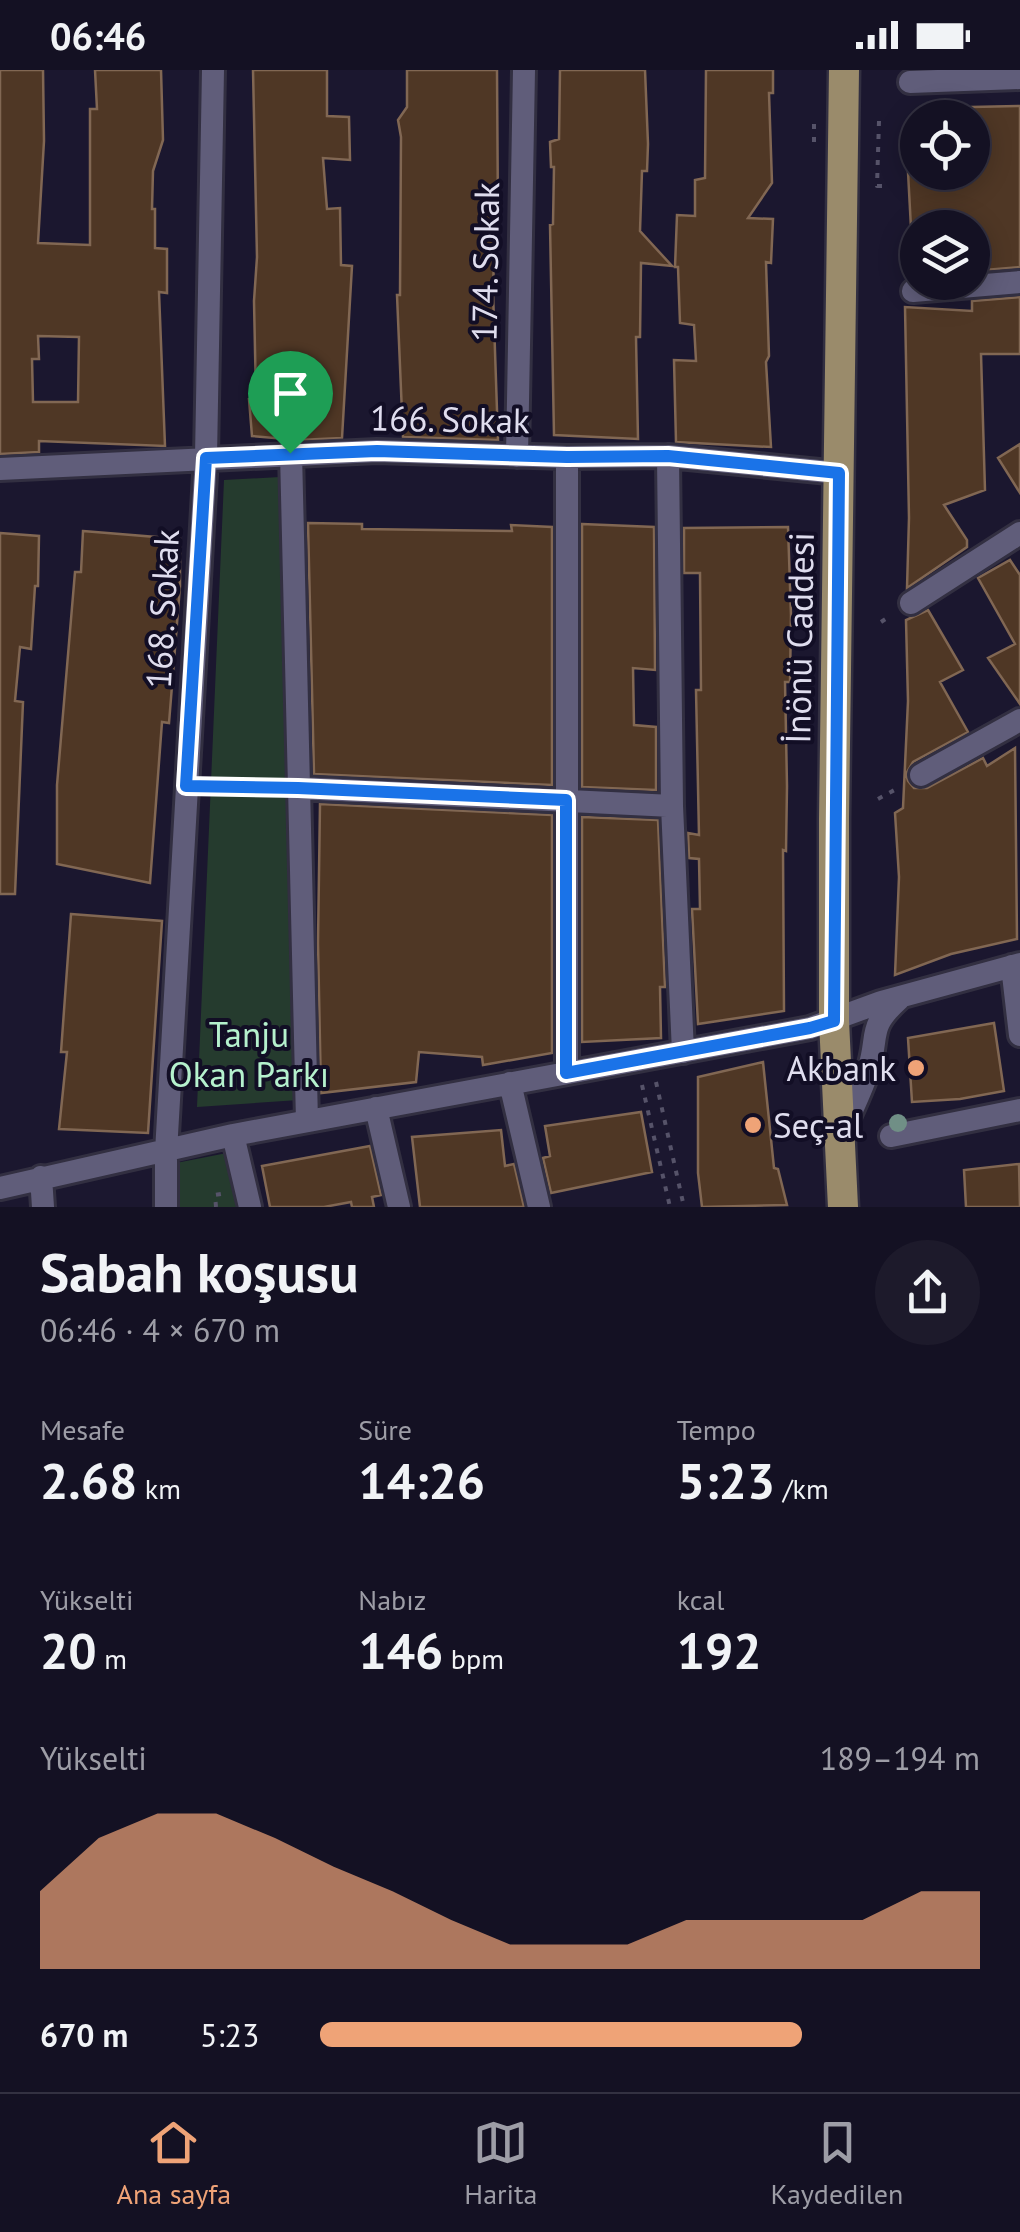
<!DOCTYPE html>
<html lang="tr">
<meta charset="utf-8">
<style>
:root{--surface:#141123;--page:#1d1a2b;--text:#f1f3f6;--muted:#9d9da6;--line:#333141;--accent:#efa377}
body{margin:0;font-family:"PT Sans",sans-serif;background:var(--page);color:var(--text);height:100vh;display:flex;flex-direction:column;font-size:38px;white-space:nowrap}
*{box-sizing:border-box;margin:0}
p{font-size:32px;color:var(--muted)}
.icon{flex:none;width:55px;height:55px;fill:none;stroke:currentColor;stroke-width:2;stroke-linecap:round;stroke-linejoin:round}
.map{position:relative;height:1137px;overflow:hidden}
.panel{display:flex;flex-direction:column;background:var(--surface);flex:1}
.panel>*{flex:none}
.controls{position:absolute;left:900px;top:30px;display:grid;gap:20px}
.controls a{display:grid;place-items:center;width:90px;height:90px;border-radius:50%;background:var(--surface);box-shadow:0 5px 25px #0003,0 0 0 2px var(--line);font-size:50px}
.pin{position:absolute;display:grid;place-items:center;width:85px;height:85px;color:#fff;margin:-102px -42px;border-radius:50% 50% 50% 0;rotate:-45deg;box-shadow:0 0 10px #0007}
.pin .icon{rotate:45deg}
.round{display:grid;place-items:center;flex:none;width:105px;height:105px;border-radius:52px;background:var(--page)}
.summary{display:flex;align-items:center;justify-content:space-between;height:170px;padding:0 40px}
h1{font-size:55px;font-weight:700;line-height:75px}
.metrics{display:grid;grid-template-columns:repeat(3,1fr);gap:15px;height:170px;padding:10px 40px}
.metrics div{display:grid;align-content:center}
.metrics b{font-size:50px;font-weight:700}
.metrics small{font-size:28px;font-weight:400}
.metrics p{font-size:28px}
.chart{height:280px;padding:20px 40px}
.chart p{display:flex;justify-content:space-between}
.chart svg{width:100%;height:180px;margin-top:10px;fill:var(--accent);opacity:.7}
ul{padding:0 40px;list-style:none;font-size:32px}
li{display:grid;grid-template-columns:160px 120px 1fr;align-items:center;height:75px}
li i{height:25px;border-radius:12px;background:var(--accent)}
.status{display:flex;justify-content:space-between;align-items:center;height:70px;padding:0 50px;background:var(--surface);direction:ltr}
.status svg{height:28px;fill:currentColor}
.tab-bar{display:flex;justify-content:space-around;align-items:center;height:140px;border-top:2px solid var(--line);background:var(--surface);font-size:28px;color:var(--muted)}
.tab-bar a{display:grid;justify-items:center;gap:5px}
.tab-bar .current{color:var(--accent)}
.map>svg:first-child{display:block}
.green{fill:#253b2e}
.building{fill:#4f3725;stroke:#816753;stroke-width:2.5;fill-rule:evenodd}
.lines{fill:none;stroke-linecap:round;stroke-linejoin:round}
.street-casing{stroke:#322f41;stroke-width:28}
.primary-casing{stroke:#322f41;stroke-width:35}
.path{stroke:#565369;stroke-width:4;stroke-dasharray:5 8;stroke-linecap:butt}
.street{stroke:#605d7a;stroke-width:22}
.primary{stroke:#9a8b6b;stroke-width:30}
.tree{fill:#708f86}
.route-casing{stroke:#fff;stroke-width:20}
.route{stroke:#1a73e8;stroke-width:12}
.poi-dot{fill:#efa377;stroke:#120e25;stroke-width:4}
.labels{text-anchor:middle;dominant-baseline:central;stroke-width:8;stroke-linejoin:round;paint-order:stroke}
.street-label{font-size:35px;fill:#dfddee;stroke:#120e25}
.park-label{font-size:35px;fill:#b5f1cd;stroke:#120e25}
.poi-label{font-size:35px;fill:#dfddee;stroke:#120e25;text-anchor:end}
</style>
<div class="status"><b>06:46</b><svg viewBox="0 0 49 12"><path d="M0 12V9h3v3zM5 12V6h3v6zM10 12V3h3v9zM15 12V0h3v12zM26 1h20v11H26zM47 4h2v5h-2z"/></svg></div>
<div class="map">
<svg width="1020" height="1137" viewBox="0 0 1020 1137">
<rect width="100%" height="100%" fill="#1b172f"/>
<!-- green -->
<path class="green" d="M 280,407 L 299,1030 L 197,1037 L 224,410 Z
M 232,1082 L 244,1137 L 178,1137 L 176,1093 Z"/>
<!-- building -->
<path class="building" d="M 0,0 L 43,0 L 44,71 L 38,173 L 90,175 L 90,39 L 97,39 L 95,0 L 161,0 L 163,70 L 153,101 L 152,139 L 155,139 L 155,178 L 167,179 L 167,223 L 159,222 L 165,376 L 39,371 L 39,382 L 0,384 ZM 38,266 L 79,267 L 78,332 L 33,332 L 32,289 L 39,289 Z
M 253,0 L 327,0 L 327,46 L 349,47 L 350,90 L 323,88 L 327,139 L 340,138 L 341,195 L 352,196 L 342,368 L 298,370 L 252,366 L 249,329 L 256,328 L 254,231 L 257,187 Z
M 407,0 L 497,0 L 498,151 L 495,151 L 493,222 L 498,370 L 403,367 L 397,225 L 400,225 L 401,67 L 398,50 L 407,37 Z
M 560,0 L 645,0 L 648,74 L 647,101 L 642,101 L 640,161 L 672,196 L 641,193 L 640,267 L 636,267 L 638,369 L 554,365 L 550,155 L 553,154 L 554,97 L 551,97 L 550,72 L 559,69 Z
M 706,0 L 773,0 L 773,23 L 769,23 L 772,113 L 748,148 L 773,149 L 771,193 L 766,192 L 769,286 L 766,292 L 771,377 L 676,372 L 674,290 L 696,291 L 694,255 L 680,253 L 678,197 L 675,197 L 677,145 L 695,146 L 695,110 L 705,108 Z
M 1020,36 L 1020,197 L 972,201 L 972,158 L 911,158 L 908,102 L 972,102 L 972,37 Z
M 1020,227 L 1020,284 L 981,284 L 985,420 L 944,435 L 967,470 L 967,477 L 907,518 L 909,448 L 905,237 L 972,241 L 972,231 Z
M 1020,374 L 1020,423 L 998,388 Z
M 308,453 L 362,454 L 362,459 L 512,461 L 511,455 L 552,457 L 552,715 L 314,704 Z
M 582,454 L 654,457 L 655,600 L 633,598 L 634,655 L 656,657 L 656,720 L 582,717 Z
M 788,457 L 791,545 L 790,612 L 785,612 L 787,716 L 786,781 L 783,780 L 784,941 L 698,954 L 692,839 L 700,839 L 699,789 L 689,788 L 688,763 L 699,765 L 696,620 L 701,620 L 700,503 L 684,503 L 684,458 Z
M 83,461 L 180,469 L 180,516 L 169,653 L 162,652 L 150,813 L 57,794 L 57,715 L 75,502 L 81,502 Z
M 0,463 L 39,466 L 38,516 L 35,516 L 31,579 L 20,577 L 15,631 L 23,632 L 15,824 L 0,824 Z
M 1010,490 L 1020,505 L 1020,634 L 988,588 L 1015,574 L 978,508 Z
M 928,540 L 963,600 L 940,612 L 968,662 L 913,692 L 906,704 L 908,711 L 914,718 L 927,718 L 983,688 L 987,696 L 1015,678 L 1017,869 L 951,884 L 895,905 L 899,807 L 895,743 L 903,738 L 908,631 L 906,550 Z
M 320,734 L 552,745 L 552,983 L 483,995 L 482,987 L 419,982 L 416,1012 L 321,1023 L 318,873 Z
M 582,747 L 658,750 L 665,917 L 660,917 L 661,968 L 582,972 Z
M 71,844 L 162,851 L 148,1063 L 59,1059 L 67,982 L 61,982 Z
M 994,953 L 1004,1021 L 960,1029 L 912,1032 L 908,968 Z
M 763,992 L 774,1098 L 778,1099 L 787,1135 L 702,1137 L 698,1103 L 698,1007 Z
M 641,1042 L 652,1102 L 551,1123 L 543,1088 L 550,1086 L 545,1056 Z
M 501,1060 L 505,1096 L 514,1094 L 524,1137 L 420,1137 L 412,1067 Z
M 370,1076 L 381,1125 L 372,1127 L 374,1137 L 352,1137 L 351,1132 L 324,1137 L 270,1137 L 262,1096 Z
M 1019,1094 L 1020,1137 L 966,1137 L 964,1100 Z"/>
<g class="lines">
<defs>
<path id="street" d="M 910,12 L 1020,8
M 913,221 L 1020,212
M 291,383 L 307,1051
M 517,386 L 524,0
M 668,386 L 672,736 L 683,982
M 0,399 L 377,381 L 567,387 L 668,386 L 839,403
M 911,533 L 1020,463
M 921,705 L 1020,650
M 298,718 L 672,736
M 1012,896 L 1020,965
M 567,1003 L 567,387
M 510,1013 L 539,1137
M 376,1038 L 399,1137
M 842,1062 C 851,1042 861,1022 868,1001 C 880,964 866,959 899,929
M 233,1065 L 250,1137
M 891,1066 L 1020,1040
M 41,1107 L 43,1137
M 0,1118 L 233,1065 L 810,958 L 881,932 L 1020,894
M 166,1137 L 166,1082 L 206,387 L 213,0"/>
<path id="primary" d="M 843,1137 L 834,951 L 834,749 L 844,0"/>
</defs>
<!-- street casing -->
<use href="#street" class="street-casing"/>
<!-- primary casing -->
<use href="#primary" class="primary-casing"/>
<!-- path -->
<path class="path" d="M 879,51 L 877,116 L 889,116
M 814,72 L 814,52
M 881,552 L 890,546
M 208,717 L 273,717
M 878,729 L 900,717
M 656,1012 L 684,1137
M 642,1015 L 670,1137
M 216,1137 L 215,1125 L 221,1124"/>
<!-- street -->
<use href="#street" class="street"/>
<!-- primary -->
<use href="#primary" class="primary"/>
</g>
<!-- trees -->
<circle class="tree" cx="898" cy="1053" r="9"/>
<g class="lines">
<defs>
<path id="route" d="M 377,381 L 567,387 L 668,386 L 839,403 L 834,951 L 810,958 L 566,1003 L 566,730 L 298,718 L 186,716 L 206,388 Z"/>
</defs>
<!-- route casing -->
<use href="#route" class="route-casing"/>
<!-- route -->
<use href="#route" class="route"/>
</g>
<!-- markers -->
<g class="poi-dot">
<circle cx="916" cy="998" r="10"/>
<circle cx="753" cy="1055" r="10"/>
</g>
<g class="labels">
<!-- street labels -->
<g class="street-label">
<text transform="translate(485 192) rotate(-89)">174. Sokak</text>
<text transform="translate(450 349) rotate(1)">166. Sokak</text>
<text transform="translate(162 539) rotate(-87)">168. Sokak</text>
<text transform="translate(799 568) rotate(-89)">İnönü Caddesi</text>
</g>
<!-- park labels -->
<g class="park-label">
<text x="249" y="964">Tanju<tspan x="249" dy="40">Okan Parkı</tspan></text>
</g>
<!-- poi labels -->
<g class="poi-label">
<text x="896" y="998">Akbank</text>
<text x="773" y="1055" text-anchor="start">Seç-al</text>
</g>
</g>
</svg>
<div class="controls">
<a><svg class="icon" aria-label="locate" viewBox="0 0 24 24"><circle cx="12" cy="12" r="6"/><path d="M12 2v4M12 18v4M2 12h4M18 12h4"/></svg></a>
<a><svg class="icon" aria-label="layers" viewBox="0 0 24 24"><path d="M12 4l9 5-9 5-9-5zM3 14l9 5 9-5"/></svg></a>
</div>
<div class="pin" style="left:290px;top:383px;background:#1e9e55"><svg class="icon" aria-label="arrive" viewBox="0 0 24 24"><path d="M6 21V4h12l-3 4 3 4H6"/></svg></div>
</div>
<section class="panel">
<div class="summary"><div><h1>Sabah koşusu</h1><p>06:46 · 4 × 670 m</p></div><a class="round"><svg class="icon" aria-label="share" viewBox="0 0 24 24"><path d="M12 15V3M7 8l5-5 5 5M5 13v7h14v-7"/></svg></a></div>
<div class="metrics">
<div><p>Mesafe</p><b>2.68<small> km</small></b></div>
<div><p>Süre</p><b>14:26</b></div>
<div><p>Tempo</p><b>5:23<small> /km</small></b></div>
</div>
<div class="metrics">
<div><p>Yükselti</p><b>20<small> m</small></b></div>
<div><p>Nabız</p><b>146<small> bpm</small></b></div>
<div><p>kcal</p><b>192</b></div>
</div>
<div class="chart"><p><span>Yükselti</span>189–194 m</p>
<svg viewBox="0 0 160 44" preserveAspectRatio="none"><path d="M0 44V25L10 12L20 6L30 6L40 12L50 19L60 25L70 32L80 38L90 38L100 38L110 32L120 32L130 32L140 32L150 25L160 25V44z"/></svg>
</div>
<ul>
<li><b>670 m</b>5:23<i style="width:73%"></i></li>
</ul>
</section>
<nav class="tab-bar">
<a class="current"><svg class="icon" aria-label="home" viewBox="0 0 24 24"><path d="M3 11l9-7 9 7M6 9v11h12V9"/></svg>Ana sayfa</a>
<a><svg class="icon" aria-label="map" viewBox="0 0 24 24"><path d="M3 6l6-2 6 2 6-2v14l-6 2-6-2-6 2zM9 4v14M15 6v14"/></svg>Harita</a>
<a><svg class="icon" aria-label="saved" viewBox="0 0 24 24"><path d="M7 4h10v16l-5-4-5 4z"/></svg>Kaydedilen</a>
</nav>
